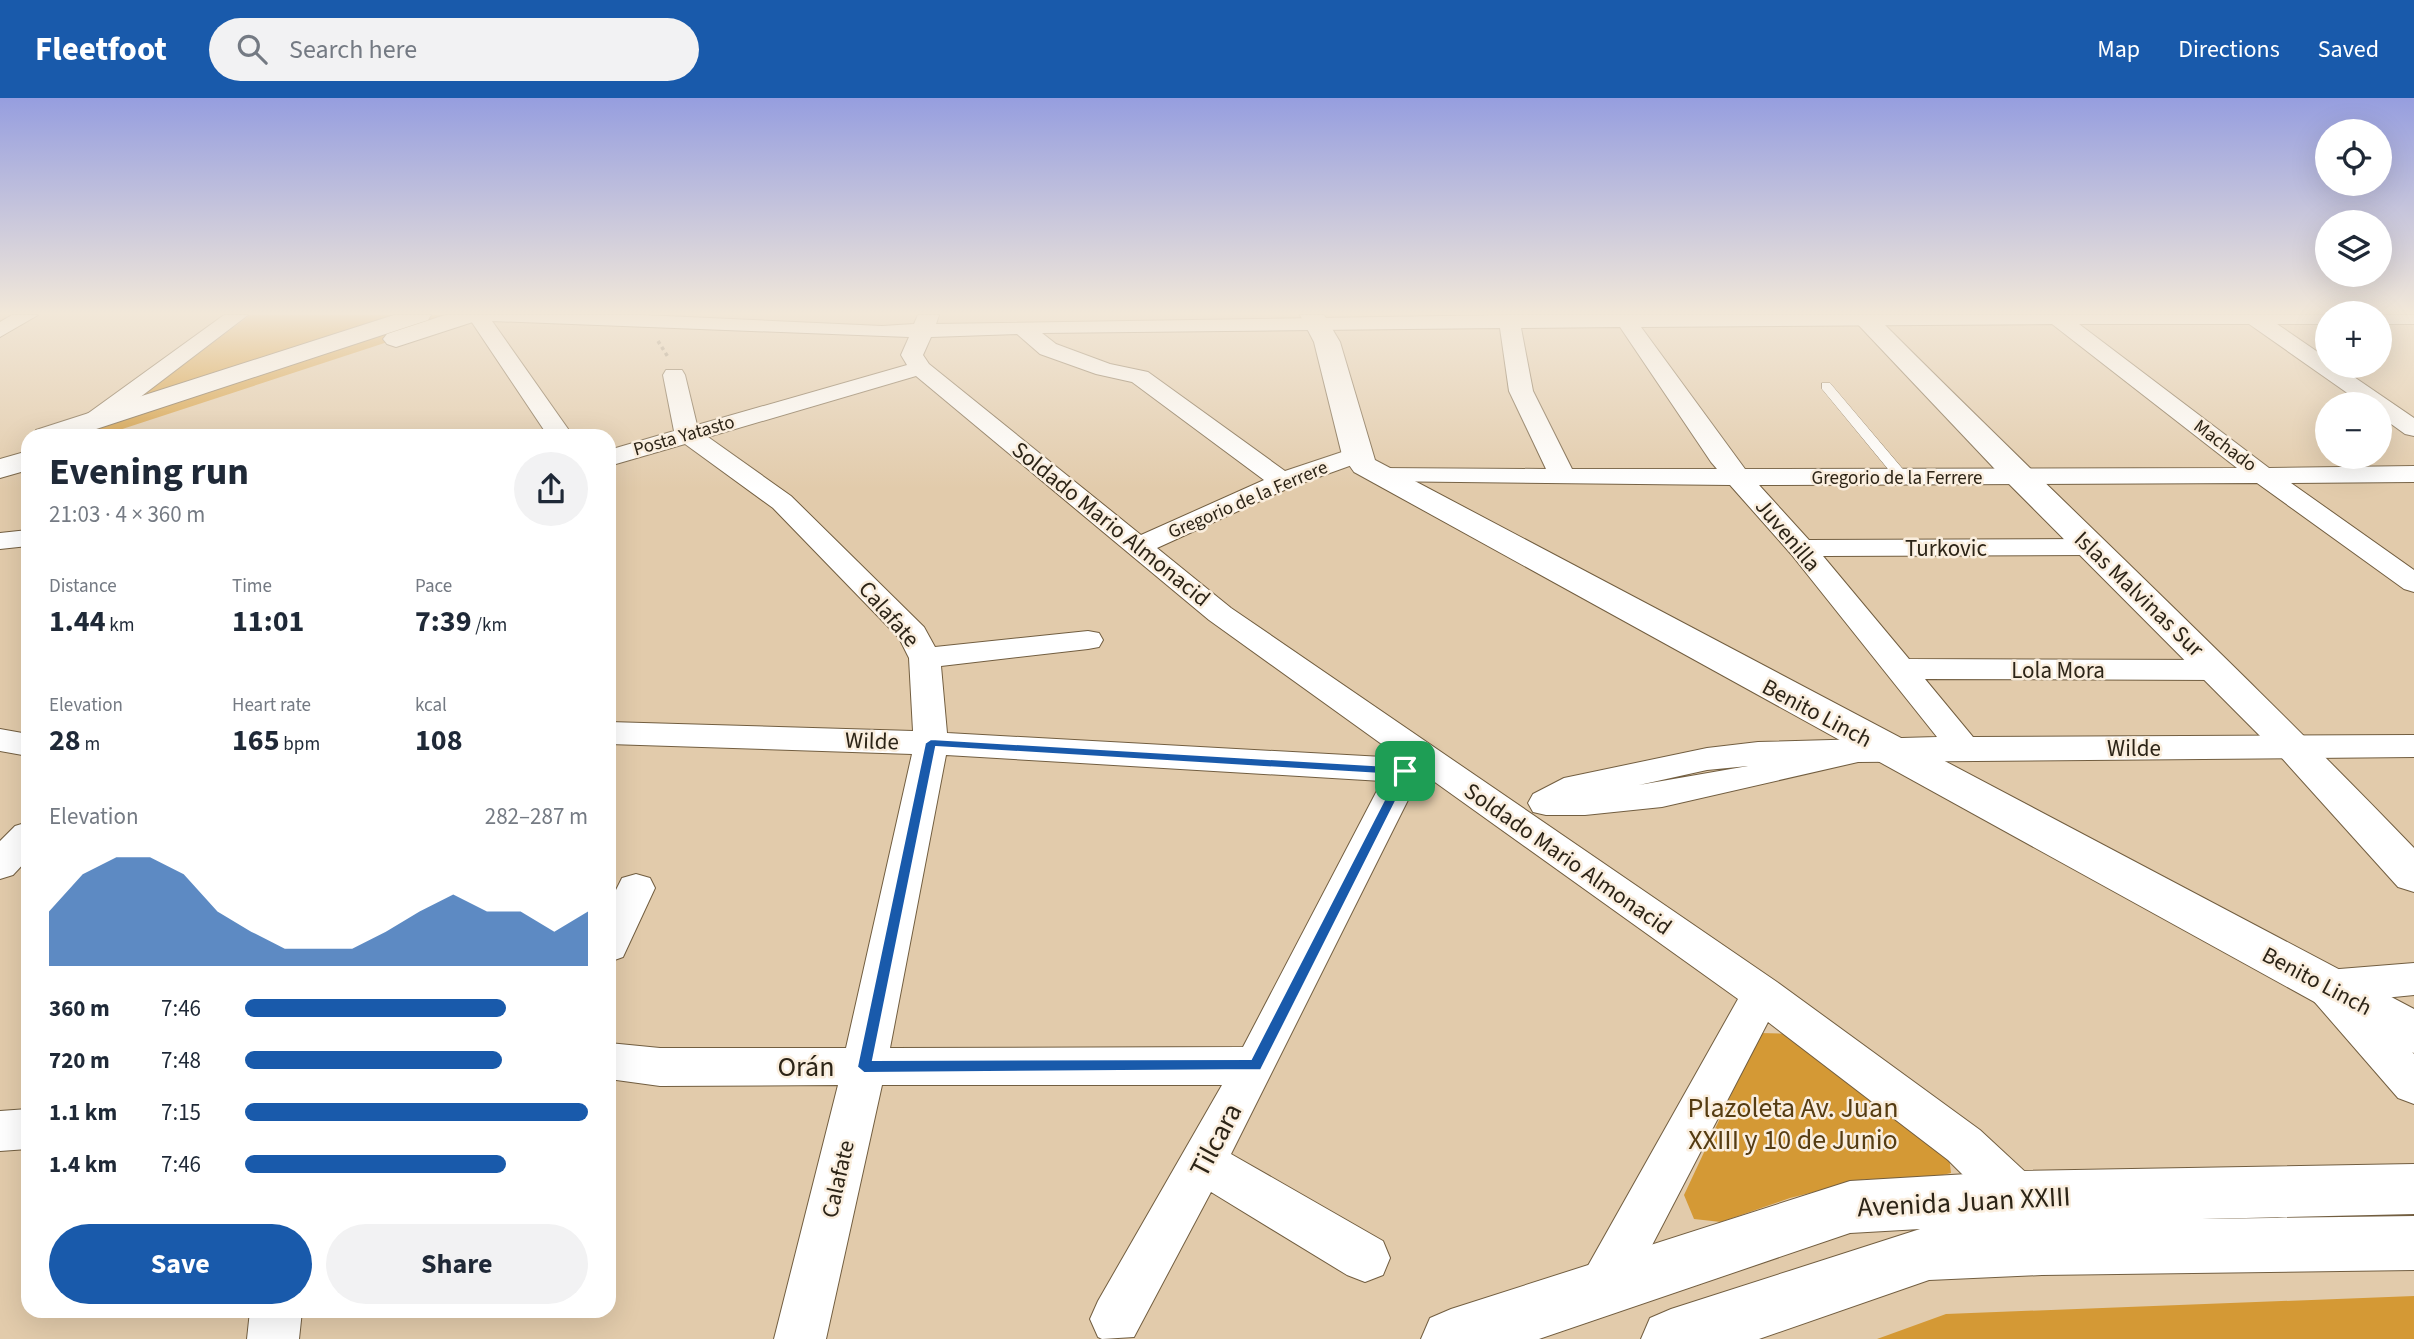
<!DOCTYPE html>
<meta charset="utf-8">
<style>
:root{--surface:#fff;--page:#f2f2f3;--text:#1f2937;--muted:#747a83;--accent:#195aab}
body{margin:0;font-family:"Source Sans 3",sans-serif;background:var(--page);color:var(--text);height:100vh;display:flex;flex-direction:column;font-size:26px;white-space:nowrap}
*{box-sizing:border-box;margin:0}
p{font-size:23px;color:var(--muted)}
.icon{flex:none;width:38px;height:38px;fill:none;stroke:currentColor;stroke-width:2;stroke-linecap:round;stroke-linejoin:round}
.map{position:relative;flex:1;overflow:hidden}
.details{position:absolute;left:21px;top:331px;width:595px;height:889px;display:flex;flex-direction:column;background:var(--surface);border-radius:21px;box-shadow:0 7px 28px #0002}
.details>*{flex:none}
.controls{position:absolute;left:2315px;top:21px;display:grid;gap:14px}
.controls a{display:grid;place-items:center;width:77px;height:77px;border-radius:50%;background:var(--surface);box-shadow:0 7px 28px #0002;font-size:35px}
.pin{position:absolute;display:grid;place-items:center;width:60px;height:60px;color:#fff;margin:-30px;border-radius:14px;box-shadow:0 4px 10px #0006}
.round{display:grid;place-items:center;flex:none;width:74px;height:74px;border-radius:37px;background:var(--page)}
.summary{display:flex;align-items:center;justify-content:space-between;height:119px;padding:0 28px}
h1{font-size:38px;font-weight:700;line-height:52px}
.stats{display:grid;grid-template-columns:repeat(3,1fr);gap:10px;height:119px;padding:7px 28px}
.stats div{display:grid;align-content:center}
.stats b{font-size:30px;font-weight:700}
.stats small{font-size:19px;font-weight:400}
.stats p{font-size:19px}
.chart{height:196px;padding:14px 28px}
.chart p{display:flex;justify-content:space-between}
.chart svg{width:100%;height:126px;margin-top:7px;fill:var(--accent);opacity:.7}
.cta{display:flex;gap:14px;margin-top:auto;padding:14px 28px}
.cta a{flex:1;height:80px;border-radius:42px;background:var(--accent);color:#fff;font-size:28px;font-weight:700;line-height:80px;text-align:center}
.cta a+a{background:var(--page);color:var(--text)}
ul{padding:0 28px;list-style:none;font-size:23px}
li{display:grid;grid-template-columns:112px 84px 1fr;align-items:center;height:52px}
li i{height:18px;border-radius:9px;background:var(--accent)}
header{display:flex;align-items:center;gap:42px;box-sizing:border-box;height:98px;padding:0 35px;background:var(--accent);color:#fff}
header strong{font-size:33px}
nav{display:flex;gap:38px;margin-inline-start:auto;font-size:24px}
.search{width:490px;height:63px;background:var(--page);display:flex;align-items:center;gap:18px;box-sizing:border-box;padding:0 24px;border-radius:38px;color:var(--muted);font-size:26px}
.map>svg:first-child{display:block}
.green{fill:#d49935}
.lines{fill:none;stroke-linecap:round;stroke-linejoin:round}
.service-casing{stroke:#725e40;stroke-width:1}
.minor-casing{stroke:#725e40;stroke-width:2}
.tertiary-casing{stroke:#725e40;stroke-width:2}
.secondary-casing{stroke:#725e40;stroke-width:2}
.primary-casing{stroke:#725e40;stroke-width:2}
.path{stroke:#877761;stroke-width:3.5;stroke-dasharray:3.5 3.5;stroke-linecap:butt}
.service{fill:#fff;fill-rule:evenodd}
.minor{fill:#fff;fill-rule:evenodd}
.tertiary{fill:#fff;fill-rule:evenodd}
.secondary{fill:#fff;fill-rule:evenodd}
.primary{fill:#fff;fill-rule:evenodd}
.route{fill:#195aab;stroke:#fff;stroke-width:2;fill-rule:evenodd}
.labels{text-anchor:middle;dominant-baseline:central;stroke-width:5;stroke-linejoin:round;paint-order:stroke}
.far-street-label{font-size:19px;fill:#2c2417;stroke:#faeede}
.street-label{font-size:23px;fill:#2c2417;stroke:#faeede}
.near-street-label{font-size:28px;fill:#2c2417;stroke:#faeede}
.near-park-label{font-size:28px;fill:#553c12;stroke:#faeede}
</style>
<header>
<strong>Fleetfoot</strong>
<div class="search"><svg class="icon" aria-label="search" viewBox="0 0 24 24"><circle cx="10" cy="10" r="6"/><path d="M15 15l6 6"/></svg>Search here</div>
<nav><a>Map</a><a>Directions</a><a>Saved</a></nav>
</header>
<div class="map">
<svg width="2414" height="1241" viewBox="0 0 2414 1241">
<rect width="100%" height="100%" fill="#e2cbab"/>
<!-- green -->
<path class="green" d="M 250,217 L 405,217 L 131,306 Z
M 419,217 L 470,217 L 101,338 L 46,338 Z
M 1760,935 L 1793,936 L 1949,1058 L 1951,1075 L 1921,1082 L 1866,1081 L 1790,1100 L 1721,1124 L 1694,1121 L 1684,1097 Z
M 2414,1198 L 2414,1241 L 1877,1241 L 1946,1216 Z"/>
<g class="lines">
<defs>
<path id="service" d="M 1822,285 L 1830,285 L 1907,376 L 1907,382 L 1897,382 L 1822,291 Z"/>
<path id="minor" d="M 12,217 L 38,217 L 0,239 L 0,224 Z
M 224,217 L 248,217 L 101,329 L 83,329 L 80,324 L 83,319 Z
M 467,217 L 643,217 L 882,228 L 914,226 L 918,217 L 939,217 L 936,226 L 1507,217 L 2328,217 L 2328,226 L 2277,226 L 2328,261 L 2328,268 L 2338,268 L 2414,320 L 2414,338 L 2405,336 L 2380,318 L 2380,306 L 2363,306 L 2249,226 L 2079,226 L 2269,370 L 2414,368 L 2414,384 L 2291,385 L 2414,472 L 2414,494 L 2404,491 L 2257,385 L 1759,387 L 1809,442 L 2091,441 L 2101,443 L 2105,449 L 2101,455 L 2091,457 L 1823,458 L 1909,561 L 2218,562 L 2229,565 L 2234,572 L 2229,579 L 2218,582 L 1925,581 L 1973,639 L 2414,637 L 2414,659 L 1858,664 L 1662,709 L 1585,717 L 1546,717 L 1533,714 L 1528,705 L 1533,696 L 1564,680 L 1707,650 L 1758,644 L 1937,639 L 1791,456 L 1730,387 L 1371,383 L 1367,378 L 1371,373 L 1380,370 L 1546,371 L 1509,293 L 1500,230 L 1042,235 L 1056,246 L 1110,266 L 1148,274 L 1285,373 L 1348,352 L 1366,352 L 1370,357 L 1366,362 L 1291,389 L 1157,450 L 1231,510 L 1777,884 L 1980,1032 L 2035,1083 L 2047,1109 L 2040,1125 L 2023,1131 L 2006,1125 L 2001,1115 L 1948,1062 L 1768,924 L 1621,1207 L 1603,1215 L 1585,1207 L 1578,1190 L 1585,1173 L 1738,901 L 1425,677 L 1419,680 L 1231,1056 L 1383,1143 L 1390,1160 L 1383,1177 L 1365,1184 L 1347,1177 L 1211,1094 L 1134,1239 L 1102,1241 L 1098,1239 L 1090,1221 L 1098,1203 L 1222,987 L 882,987 L 826,1241 L 774,1241 L 838,987 L 660,988 L 609,981 L 609,945 L 660,950 L 846,950 L 912,656 L 609,646 L 609,624 L 913,633 L 909,560 L 899,540 L 773,410 L 685,346 L 609,368 L 609,352 L 674,333 L 663,277 L 666,272 L 682,272 L 685,277 L 697,327 L 907,267 L 901,257 L 909,239 L 492,223 L 573,338 L 548,338 ZM 2052,226 L 2237,370 L 1745,371 L 1641,229 ZM 1620,229 L 1711,364 L 1717,371 L 1572,371 L 1533,293 L 1521,230 ZM 1017,236 L 1040,256 L 1096,276 L 1132,284 L 1264,382 L 1141,437 L 929,266 L 923,257 L 931,239 ZM 916,278 L 1209,522 L 1401,660 L 947,635 L 941,568 L 1088,551 L 1099,549 L 1103,542 L 1099,535 L 1088,533 L 935,549 L 924,529 L 791,398 L 708,339 ZM 946,657 L 1382,683 L 1243,949 L 890,950 ZM 1748,668 L 1639,687 L 1707,672 Z
M 2380,217 L 2414,217 L 2414,226 L 2380,226 Z
M 28,432 L 28,448 L 0,451 L 0,435 Z
M 0,631 L 28,636 L 28,658 L 0,653 Z
M 28,724 L 28,761 L 13,777 L 0,781 L 0,743 L 15,728 Z
M 636,776 L 650,780 L 655,790 L 623,859 L 609,864 L 609,806 L 622,780 Z
M 2414,865 L 2414,897 L 2364,902 L 2414,956 L 2414,1006 L 2398,1000 L 2312,901 L 2306,889 L 2312,877 L 2327,872 Z
M 28,1011 L 28,1051 L 0,1053 L 0,1013 Z
M 250,1213 L 302,1213 L 299,1241 L 247,1241 Z"/>
<path id="tertiary" d="M 1300,217 L 1324,217 L 1340,244 L 1375,362 L 2414,911 L 2414,955 L 2396,949 L 1354,374 L 1342,357 L 1314,244 Z
M 1849,217 L 1875,217 C 2053,396 2239,568 2414,750 L 2414,794 L 2398,789 L 2280,658 L 2009,386 Z"/>
<path id="secondary" d="M 2414,1066 L 2414,1116 L 2202,1121 L 2414,1118 L 2414,1172 L 2042,1177 L 1929,1182 L 1759,1241 L 1641,1241 L 1650,1220 L 1671,1211 L 1920,1131 L 1850,1135 L 1539,1241 L 1421,1241 L 1430,1220 L 1451,1211 L 1850,1083 L 2018,1073 Z"/>
<path id="primary" d="M 394,217 L 431,217 L 428,222 L 75,338 L 32,338 L 36,332 Z
M 445,217 L 482,217 L 479,222 L 396,249 L 387,246 L 383,241 L 387,236 Z
M 28,353 L 28,372 L 0,380 L 0,361 Z"/>
</defs>
<!-- service casing -->
<use href="#service" class="service-casing"/>
<!-- minor casing -->
<use href="#minor" class="minor-casing"/>
<!-- tertiary casing -->
<use href="#tertiary" class="tertiary-casing"/>
<!-- secondary casing -->
<use href="#secondary" class="secondary-casing"/>
<!-- primary casing -->
<use href="#primary" class="primary-casing"/>
<!-- path -->
<path class="path" d="M 658,243 L 668,259"/>
<!-- service -->
<use href="#service" class="service"/>
<!-- minor -->
<use href="#minor" class="minor"/>
<!-- tertiary -->
<use href="#tertiary" class="tertiary"/>
<!-- secondary -->
<use href="#secondary" class="secondary"/>
<!-- primary -->
<use href="#primary" class="primary"/>
</g>
<!-- sky -->
<linearGradient id="sky" x2="0" y2="1"><stop stop-color="#969edf"/><stop offset="0.55" stop-color="#f2e8d9"/><stop offset="1" stop-color="#f2e8d9" stop-opacity="0"/></linearGradient>
<rect width="2414" height="391" fill="url(#sky)"/>
<!-- route -->
<path class="route" d="M 931,641 L 1405,669 L 1411,673 L 1261,972 L 864,975 L 857,969 L 925,645 ZM 936,649 L 1397,677 L 1251,961 L 873,962 Z"/>
<g class="labels">
<!-- far-street labels -->
<g class="far-street-label">
<text transform="translate(684 338) rotate(-16)">Posta Yatasto</text>
<text transform="translate(2225 348) rotate(37)">Machado</text>
<text x="1897" y="380">Gregorio de la Ferrere</text>
<text transform="translate(1248 402) rotate(-23)">Gregorio de la Ferrere</text>
</g>
<!-- street labels -->
<g class="street-label">
<text transform="translate(1111 426) rotate(39)">Soldado Mario Almonacid</text>
<text transform="translate(1788 437) rotate(50)">Juvenilla</text>
<text x="1946" y="450">Turkovic</text>
<text transform="translate(2139 496) rotate(44)">Islas Malvinas Sur</text>
<text transform="translate(889 516) rotate(49)">Calafate</text>
<text x="2058" y="572">Lola Mora</text>
<text transform="translate(1817 615) rotate(28)">Benito Linch</text>
<text transform="translate(872 643) rotate(2)">Wilde</text>
<text x="2134" y="650">Wilde</text>
<text transform="translate(1568 761) rotate(35)">Soldado Mario Almonacid</text>
<text transform="translate(2317 883) rotate(28)">Benito Linch</text>
<text transform="translate(838 1081) rotate(-77)">Calafate</text>
</g>
<!-- near-street labels -->
<g class="near-street-label">
<text x="806" y="969">Orán</text>
<text transform="translate(1216 1042) rotate(-62)">Tilcara</text>
<text transform="translate(1964 1104) rotate(-3)">Avenida Juan XXIII</text>
</g>
<!-- near-park labels -->
<g class="near-park-label">
<text x="1793" y="1010">Plazoleta Av. Juan<tspan x="1793" dy="32">XXIII y 10 de Junio</tspan></text>
</g>
</g>
</svg>
<div class="controls">
<a><svg class="icon" aria-label="locate" viewBox="0 0 24 24"><circle cx="12" cy="12" r="6"/><path d="M12 2v4M12 18v4M2 12h4M18 12h4"/></svg></a>
<a><svg class="icon" aria-label="layers" viewBox="0 0 24 24"><path d="M12 4l9 5-9 5-9-5zM3 14l9 5 9-5"/></svg></a>
<a>+</a>
<a>−</a>
</div>
<div class="pin" style="left:1405px;top:673px;background:#1e9e55"><svg class="icon" aria-label="arrive" viewBox="0 0 24 24"><path d="M6 21V4h12l-3 4 3 4H6"/></svg></div>
<section class="details">
<div class="summary"><div><h1>Evening run</h1><p>21:03 · 4 × 360 m</p></div><a class="round"><svg class="icon" aria-label="share" viewBox="0 0 24 24"><path d="M12 15V3M7 8l5-5 5 5M5 13v7h14v-7"/></svg></a></div>
<div class="stats">
<div><p>Distance</p><b>1.44<small> km</small></b></div>
<div><p>Time</p><b>11:01</b></div>
<div><p>Pace</p><b>7:39<small> /km</small></b></div>
</div>
<div class="stats">
<div><p>Elevation</p><b>28<small> m</small></b></div>
<div><p>Heart rate</p><b>165<small> bpm</small></b></div>
<div><p>kcal</p><b>108</b></div>
</div>
<div class="chart"><p><span>Elevation</span>282–287 m</p>
<svg viewBox="0 0 160 44" preserveAspectRatio="none"><path d="M0 44V25L10 12L20 6L30 6L40 12L50 25L60 32L70 38L80 38L90 38L100 32L110 25L120 19L130 25L140 25L150 32L160 25V44z"/></svg>
</div>
<ul>
<li><b>360 m</b>7:46<i style="width:76%"></i></li>
<li><b>720 m</b>7:48<i style="width:75%"></i></li>
<li><b>1.1 km</b>7:15<i style="width:100%"></i></li>
<li><b>1.4 km</b>7:46<i style="width:76%"></i></li>
</ul>
<div class="cta"><a>Save</a><a>Share</a></div>
</section>
</div>
